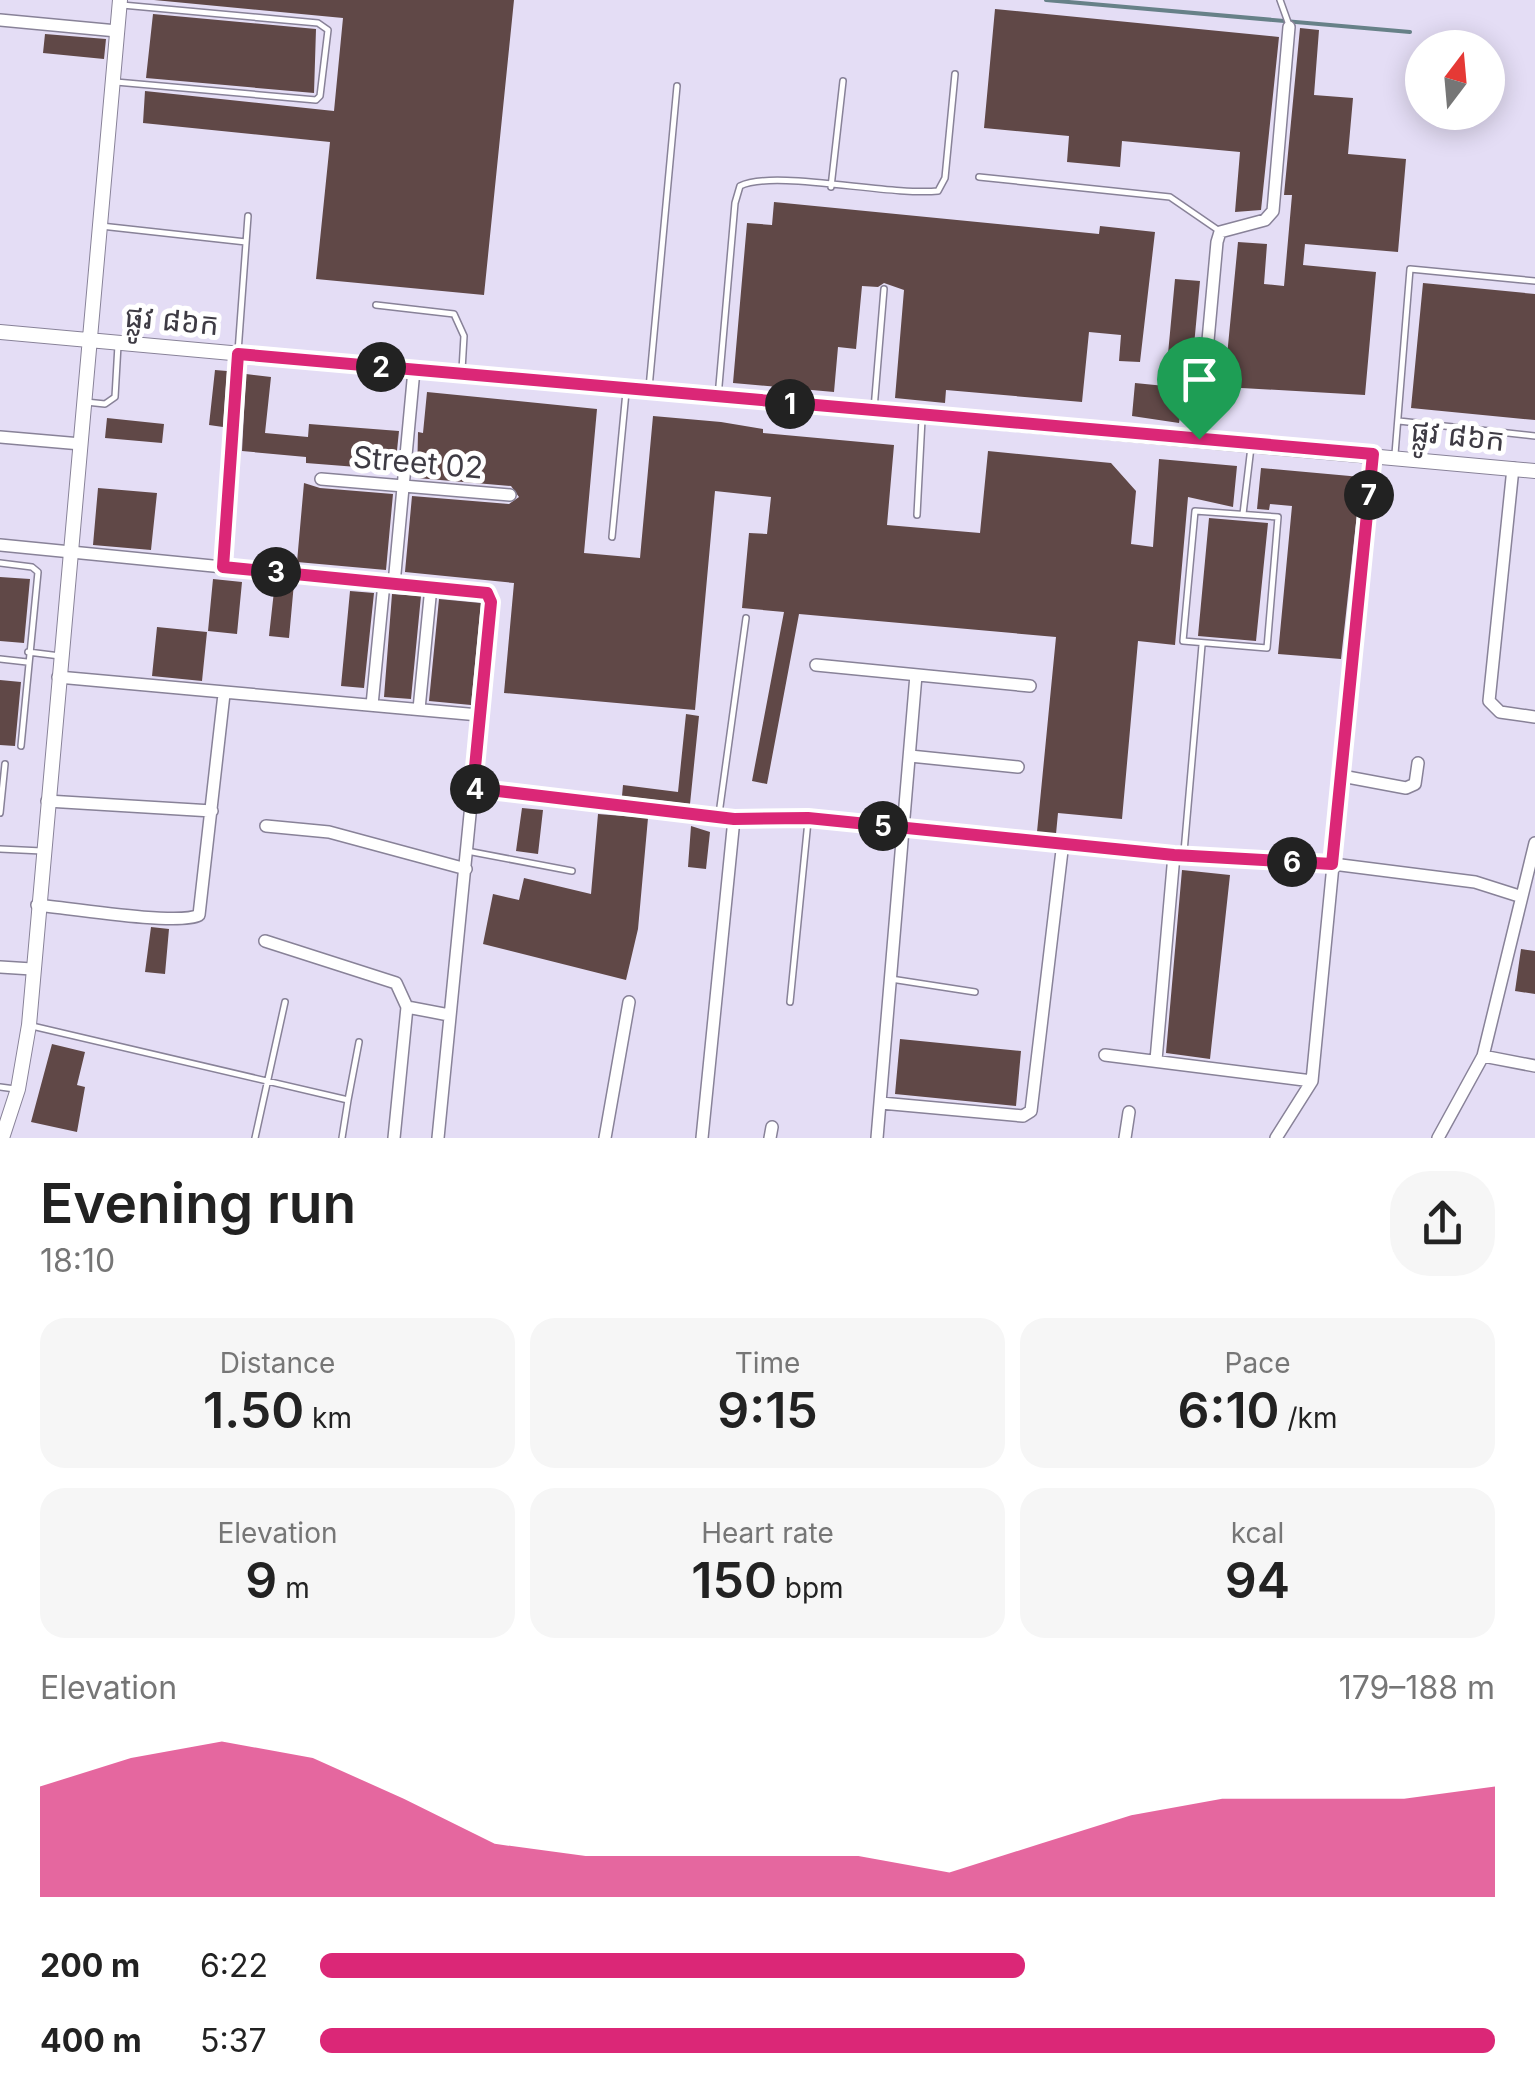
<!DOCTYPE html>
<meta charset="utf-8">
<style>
:root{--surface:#fff;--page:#f6f6f6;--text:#222;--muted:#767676;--accent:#db2777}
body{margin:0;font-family:Inter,"Noto Sans Khmer",sans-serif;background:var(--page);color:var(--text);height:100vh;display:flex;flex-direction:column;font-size:38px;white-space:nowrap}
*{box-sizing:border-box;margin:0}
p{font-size:32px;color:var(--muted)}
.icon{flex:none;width:55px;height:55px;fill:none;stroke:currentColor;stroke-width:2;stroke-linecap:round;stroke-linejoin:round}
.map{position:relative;height:1138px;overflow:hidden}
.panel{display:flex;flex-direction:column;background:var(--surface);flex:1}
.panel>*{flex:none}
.needle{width:65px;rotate:16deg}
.controls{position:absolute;left:1405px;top:30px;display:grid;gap:20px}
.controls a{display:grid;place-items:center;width:100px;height:100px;border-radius:50%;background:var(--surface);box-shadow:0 5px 25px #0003;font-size:50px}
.pin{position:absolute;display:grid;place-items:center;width:85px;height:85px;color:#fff;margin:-102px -42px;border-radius:50% 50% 50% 0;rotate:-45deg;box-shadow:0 0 10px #0007}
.pin .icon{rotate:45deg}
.km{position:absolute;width:50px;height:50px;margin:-25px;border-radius:50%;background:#222;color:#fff;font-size:28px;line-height:50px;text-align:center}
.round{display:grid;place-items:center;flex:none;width:105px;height:105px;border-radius:40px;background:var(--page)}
.summary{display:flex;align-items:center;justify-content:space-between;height:170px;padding:0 40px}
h1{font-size:55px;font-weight:600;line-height:75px}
.figures{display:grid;grid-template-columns:repeat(3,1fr);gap:15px;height:170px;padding:10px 40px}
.figures div{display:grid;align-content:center;border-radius:25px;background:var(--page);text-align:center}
.figures b{font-size:50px;font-weight:600}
.figures small{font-size:28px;font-weight:400}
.figures p{font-size:28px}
.chart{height:280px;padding:20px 40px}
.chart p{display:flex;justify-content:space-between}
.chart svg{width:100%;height:180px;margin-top:10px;fill:var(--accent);opacity:.7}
ul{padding:0 40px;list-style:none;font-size:32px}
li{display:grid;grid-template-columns:160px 120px 1fr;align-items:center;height:75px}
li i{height:25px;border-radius:12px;background:var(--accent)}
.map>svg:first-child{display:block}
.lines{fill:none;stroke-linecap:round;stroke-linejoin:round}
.stream{stroke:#678188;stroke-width:4}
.building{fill:#604847}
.service-casing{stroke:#888298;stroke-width:8}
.minor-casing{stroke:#888298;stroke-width:14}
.tertiary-casing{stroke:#888298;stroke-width:16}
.service{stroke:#fff;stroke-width:5}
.minor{stroke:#fff;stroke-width:11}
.tertiary{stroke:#fff;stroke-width:14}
.route-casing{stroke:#fff;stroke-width:20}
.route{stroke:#db2777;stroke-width:12}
.labels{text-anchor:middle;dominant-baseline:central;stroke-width:10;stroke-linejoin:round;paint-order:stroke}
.street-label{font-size:30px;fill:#3e3b44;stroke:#fff}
</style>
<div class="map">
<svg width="1535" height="1138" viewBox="0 0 1535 1138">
<rect width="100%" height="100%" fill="#e4ddf5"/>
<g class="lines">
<!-- stream -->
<path class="stream" d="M 1046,0 L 1410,32"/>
</g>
<!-- building -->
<path class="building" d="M 154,0 L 514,0 L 484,295 L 316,279 L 330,142 L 143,123 L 145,91 L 334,111 L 343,18 Z
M 995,9 L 1279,37 L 1261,210 L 1235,212 L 1240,152 L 1122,141 L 1120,167 L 1067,162 L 1069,136 L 984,128 Z
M 153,14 L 316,29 L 314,93 L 146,78 Z
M 1300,28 L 1319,30 L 1314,95 L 1353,98 L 1348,154 L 1406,159 L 1398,252 L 1305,244 L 1303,265 L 1376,272 L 1365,395 L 1224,387 L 1238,242 L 1267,244 L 1264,284 L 1284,286 L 1292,195 L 1284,195 Z
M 45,34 L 106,39 L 104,59 L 43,53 Z
M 774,202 L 1099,234 L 1100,226 L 1155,232 L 1140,362 L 1119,361 L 1121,335 L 1089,332 L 1082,402 L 946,390 L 945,403 L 895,398 L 904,290 L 884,283 L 878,287 L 862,286 L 856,349 L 838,347 L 834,392 L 733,383 L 747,223 L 772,225 Z
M 1175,279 L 1200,281 L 1188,410 L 1181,410 L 1179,423 L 1132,416 L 1135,383 L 1165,386 Z
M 1423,283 L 1535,294 L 1535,420 L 1411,408 Z
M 215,370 L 227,371 L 223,427 L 209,425 Z
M 246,374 L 271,377 L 265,433 L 308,437 L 309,424 L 399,431 L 395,470 L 306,463 L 306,457 L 242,451 Z
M 427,392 L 597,409 L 584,553 L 640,558 L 653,416 L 721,422 L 763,429 L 763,433 L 894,445 L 887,525 L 980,533 L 988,451 L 1111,463 L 1136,491 L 1131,544 L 1153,547 L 1159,459 L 1237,466 L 1233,507 L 1188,497 L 1175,645 L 1138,641 L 1122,819 L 1058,813 L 1056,834 L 1037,832 L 1056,637 L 799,614 L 767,784 L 752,781 L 784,612 L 742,608 L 749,533 L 767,534 L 771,497 L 715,491 L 695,710 L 504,693 L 514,583 L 405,572 L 412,496 L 509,504 L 519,497 L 511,486 L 417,478 L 418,432 L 423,433 Z
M 107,418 L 164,424 L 162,443 L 105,438 Z
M 1261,468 L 1361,477 L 1341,659 L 1278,654 L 1292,506 L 1270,504 L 1269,510 L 1257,509 Z
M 304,483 L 320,488 L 393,494 L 386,570 L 297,562 Z
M 98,488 L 157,493 L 151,550 L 93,545 Z
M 1209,518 L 1268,523 L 1256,641 L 1198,636 Z
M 0,577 L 30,579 L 24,643 L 0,641 Z
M 213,579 L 242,582 L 237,634 L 208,631 Z
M 275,582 L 294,583 L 289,638 L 269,636 Z
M 350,591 L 374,593 L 364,688 L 341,686 Z
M 392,594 L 421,596 L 411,699 L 384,697 Z
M 439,599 L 481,603 L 471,705 L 429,701 Z
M 157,627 L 207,632 L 202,681 L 152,676 Z
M 0,680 L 21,682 L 15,746 L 0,745 Z
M 686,714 L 699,716 L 690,804 L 622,796 L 623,785 L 678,792 Z
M 522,808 L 543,810 L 538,854 L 516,851 Z
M 598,814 L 648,818 L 638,929 L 626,980 L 483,944 L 493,894 L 519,900 L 524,878 L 591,894 Z
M 691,826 L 710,832 L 706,869 L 688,867 Z
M 1182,870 L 1230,875 L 1210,1059 L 1166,1053 Z
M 151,927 L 169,929 L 165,974 L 145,972 Z
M 1521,949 L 1535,951 L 1535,994 L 1515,991 Z
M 900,1039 L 1021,1051 L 1016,1106 L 895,1094 Z
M 52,1044 L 85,1052 L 77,1085 L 85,1087 L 77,1132 L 31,1122 Z"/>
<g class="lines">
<defs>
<path id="service" d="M 1280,0 L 1289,25
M 116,82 L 316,100 L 320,96 L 328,30 L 318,23 L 122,5
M 979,177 L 1170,197 L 1218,230
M 831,187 L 843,81
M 101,226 L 246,242
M 376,305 L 454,314 L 464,336 L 462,370
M 238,352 L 248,216
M 649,388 L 677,86
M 718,397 L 735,203 L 740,186 C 773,169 889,196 938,191 L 945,178 L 955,74
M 86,402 L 105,404 L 115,397 L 118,345
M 874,409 L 884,289
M 1399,421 L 1535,436
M 1395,454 L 1410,269 L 1535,281
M 1195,511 L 1278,517 L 1267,648 L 1183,641 Z
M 1243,514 L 1251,447
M 917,515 L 922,419
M 612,537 L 626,392
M 0,563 L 32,567 L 38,572 L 21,746
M 28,652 L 60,656
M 0,659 L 27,662
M 0,813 L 5,764
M 719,814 L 746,618
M 0,849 L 42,851
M 467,851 L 572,871
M 1184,852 L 1202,645
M 891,979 L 975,992
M 790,1002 L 808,821
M 32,1026 L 348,1100 L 342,1138
M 0,1087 L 15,1089
M 348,1100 L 359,1042
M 255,1138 L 285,1002"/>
<path id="minor" d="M 0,20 L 117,31
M 0,437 L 81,444
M 1199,439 L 1217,242 L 1220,232 L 1265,220 L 1273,211 L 1289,27
M 1513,468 L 1489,701 L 1500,712 L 1535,717
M 321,479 L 510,495
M 0,545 L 487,593 L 491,602 L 438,1138
M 223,567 L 238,354
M 394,584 L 414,370
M 816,665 L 1030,686
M 58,677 L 479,715
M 372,705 L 384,583
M 419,709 L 431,587
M 910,756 L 1018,767
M 1342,776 L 1406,788 L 1415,784 L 1418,763
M 473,788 L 734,819 L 808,818 L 1174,855 L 1333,864 L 1475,882 L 1519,896
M 47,801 L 212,811
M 266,826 L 329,832 L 466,869
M 37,905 C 68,908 179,926 199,915 L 224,694
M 265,941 L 396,983 L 407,1007 L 449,1015
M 0,967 L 32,969
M 1105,1055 L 1312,1081
M 1483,1056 L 1535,1066
M 1156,1060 L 1174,855
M 881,1103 L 1023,1116 L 1031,1111 L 1063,842
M 394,1138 L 407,1007
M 605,1138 L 629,1002
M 702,1138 L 734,819
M 770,1138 L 772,1127
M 877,1138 L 916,675
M 1125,1138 L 1129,1112
M 1276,1138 L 1312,1081 L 1373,454
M 1438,1138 L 1483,1056 L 1535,843"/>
<path id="tertiary" d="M 0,332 L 1535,471
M 2,1138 L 18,1089 L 29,1025 L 120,0"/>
</defs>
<!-- service casing -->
<use href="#service" class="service-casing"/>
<!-- minor casing -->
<use href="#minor" class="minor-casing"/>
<!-- tertiary casing -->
<use href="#tertiary" class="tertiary-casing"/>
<!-- service -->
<use href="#service" class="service"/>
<!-- minor -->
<use href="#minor" class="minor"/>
<!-- tertiary -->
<use href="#tertiary" class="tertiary"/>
</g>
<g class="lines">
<defs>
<path id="route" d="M 238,354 L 1373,454 L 1332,864 L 1174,855 L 808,818 L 734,819 L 473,788 L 491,602 L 487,593 L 223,567 Z"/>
</defs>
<!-- route casing -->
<use href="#route" class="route-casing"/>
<!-- route -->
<use href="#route" class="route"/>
</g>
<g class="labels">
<!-- street labels -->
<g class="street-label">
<text transform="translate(172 320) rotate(5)">ផ្លូវ ៨៦ក</text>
<text transform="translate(1458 435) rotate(6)">ផ្លូវ ៨៦ក</text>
<text transform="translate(418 462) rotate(5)">Street 02</text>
</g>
</g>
</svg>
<div class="controls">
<a><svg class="needle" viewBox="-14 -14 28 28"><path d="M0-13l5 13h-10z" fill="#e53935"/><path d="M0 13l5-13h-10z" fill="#767676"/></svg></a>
</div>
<div class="pin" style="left:1199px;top:439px;background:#1e9e55"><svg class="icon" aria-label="arrive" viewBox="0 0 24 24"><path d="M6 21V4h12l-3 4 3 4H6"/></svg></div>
<b class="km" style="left:790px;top:404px">1</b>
<b class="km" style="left:381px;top:367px">2</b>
<b class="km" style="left:276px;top:572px">3</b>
<b class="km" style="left:475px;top:789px">4</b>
<b class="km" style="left:883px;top:826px">5</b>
<b class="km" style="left:1292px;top:862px">6</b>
<b class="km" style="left:1369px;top:495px">7</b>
</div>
<section class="panel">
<div class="summary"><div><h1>Evening run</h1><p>18:10</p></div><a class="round"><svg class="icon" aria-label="share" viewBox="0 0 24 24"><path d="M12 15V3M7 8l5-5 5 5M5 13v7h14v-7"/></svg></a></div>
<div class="figures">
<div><p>Distance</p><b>1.50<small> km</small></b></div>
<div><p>Time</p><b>9:15</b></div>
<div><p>Pace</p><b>6:10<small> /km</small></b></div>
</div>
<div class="figures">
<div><p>Elevation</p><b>9<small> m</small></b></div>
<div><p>Heart rate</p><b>150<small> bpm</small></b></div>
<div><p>kcal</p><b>94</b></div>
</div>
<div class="chart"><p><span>Elevation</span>179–188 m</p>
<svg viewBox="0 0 160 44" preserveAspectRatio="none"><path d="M0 44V17L10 10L20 6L30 10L40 20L50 31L60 34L70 34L80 34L90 34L100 38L110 31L120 24L130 20L140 20L150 20L160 17V44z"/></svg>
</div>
<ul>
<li><b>200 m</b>6:22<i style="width:60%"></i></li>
<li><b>400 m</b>5:37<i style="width:100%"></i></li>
</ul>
</section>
